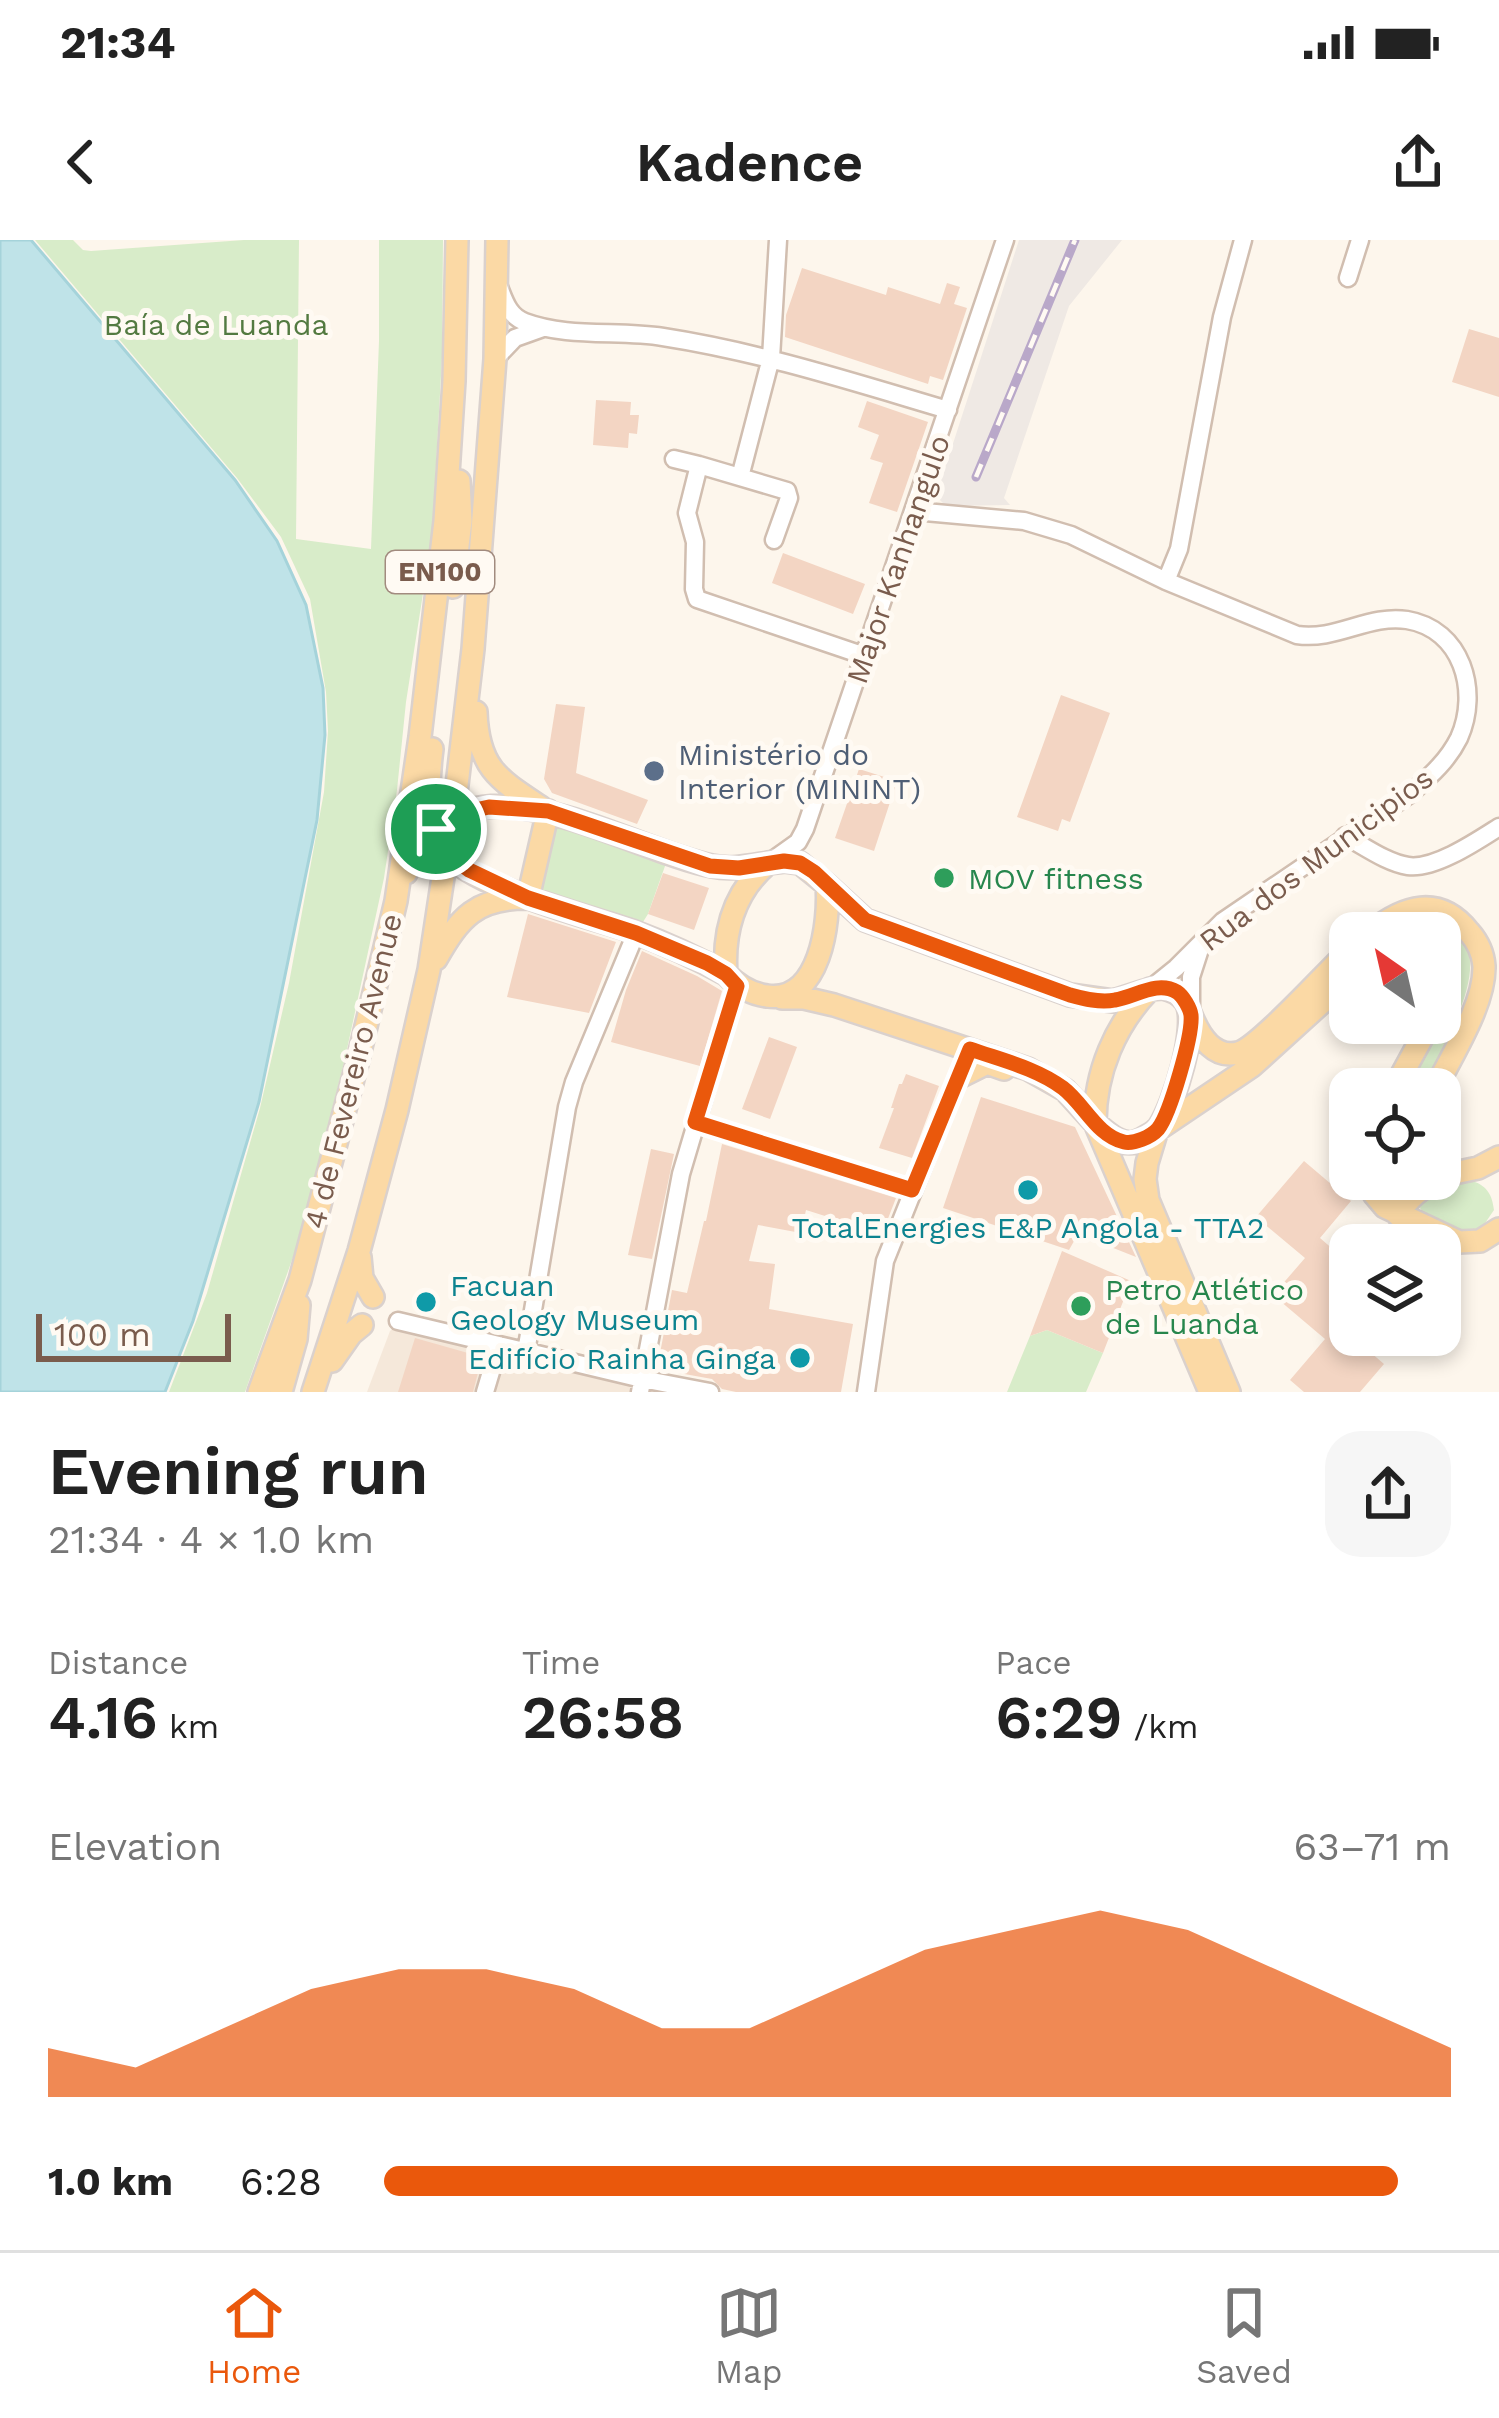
<!DOCTYPE html>
<meta charset="utf-8">
<style>
:root{--surface:#fff;--page:#f6f6f6;--text:#222;--muted:#767676;--line:#e0e0e0;--accent:#ea580c}
body{margin:0;font-family:"Work Sans",sans-serif;background:var(--page);color:var(--text);height:100vh;display:flex;flex-direction:column;font-size:45px;white-space:nowrap}
*{box-sizing:border-box;margin:0}
p{font-size:39px;color:var(--muted)}
.icon{flex:none;width:66px;height:66px;fill:none;stroke:currentColor;stroke-width:2;stroke-linecap:round;stroke-linejoin:round}
.map{position:relative;height:1152px;overflow:hidden}
.side{display:flex;flex-direction:column;background:var(--surface);flex:1}
.side>*{flex:none}
.needle{width:78px;rotate:326deg}
.fabs{position:absolute;left:1329px;top:672px;display:grid;gap:24px}
.fabs a{display:grid;place-items:center;width:132px;height:132px;border-radius:24px;background:var(--surface);box-shadow:0 6px 18px #0003;font-size:60px}
.scale{position:absolute;left:36px;bottom:30px;width:195px;box-sizing:border-box;padding-left:12px;border:6px solid #7a5c4d;border-top:0;font-size:33px;line-height:42px;white-space:nowrap;color:#7a5c4d;-webkit-text-stroke:9px #fffaf3;paint-order:stroke}
.pin{position:absolute;display:grid;place-items:center;width:102px;height:102px;color:#fff;margin:-51px;border:6px solid #fff;border-radius:50%;box-shadow:0 3px 12px #0007}
.round{display:grid;place-items:center;flex:none;width:126px;height:126px;border-radius:36px;background:var(--page)}
.summary{display:flex;align-items:center;justify-content:space-between;height:204px;padding:0 48px}
h1{font-size:66px;font-weight:600;line-height:90px}
.metrics{display:grid;grid-template-columns:repeat(3,1fr);gap:18px;height:204px;padding:12px 48px}
.metrics div{display:grid;align-content:center}
.metrics b{font-size:60px;font-weight:600}
.metrics small{font-size:33px;font-weight:400}
.metrics p{font-size:33px}
.chart{height:336px;padding:24px 48px}
.chart p{display:flex;justify-content:space-between}
.chart svg{width:100%;height:216px;margin-top:12px;fill:var(--accent);opacity:.7}
ul{padding:0 48px;list-style:none;font-size:39px}
li{display:grid;grid-template-columns:192px 144px 1fr;align-items:center;height:90px}
li i{height:30px;border-radius:15px;background:var(--accent)}
.status{display:flex;justify-content:space-between;align-items:center;height:84px;padding:0 60px;background:var(--surface);direction:ltr}
.status svg{height:33px;fill:currentColor}
header{display:flex;justify-content:space-between;align-items:center;height:156px;padding:0 48px;background:var(--surface);font-size:54px;font-weight:600}
.tab-bar{display:flex;justify-content:space-around;align-items:center;height:168px;border-top:3px solid var(--line);background:var(--surface);font-size:33px;color:var(--muted)}
.tab-bar a{display:grid;justify-items:center;gap:6px}
.tab-bar .active{color:var(--accent)}
.map>svg:first-child{display:block}
.residential{fill:#f5e8da}
.industrial{fill:#efe9e4}
.green{fill:#d8ecc9}
.water{fill:#bfe3e8;stroke:#a5d3da;stroke-width:3}
.building{fill:#f3d5c3}
.lines{fill:none;stroke-linecap:round;stroke-linejoin:round}
.minor-casing{stroke:#d1beb0;stroke-width:21}
.major-casing{stroke:#dad1cd;stroke-width:26}
.minor{stroke:#fff;stroke-width:16}
.major{stroke:#fbd9a5;stroke-width:21}
.rail-casing{stroke:#b9a8c9;stroke-width:9}
.rail{stroke:#fffaf3;stroke-width:4.5;stroke-dasharray:14;stroke-linecap:butt}
.route-casing{stroke:#fff;stroke-width:24}
.route{stroke:#ea580c;stroke-width:15}
.service-dot{fill:#5c6f8a;stroke:#fffaf3;stroke-width:4.5}
.leisure-dot{fill:#2e9e5b;stroke:#fffaf3;stroke-width:4.5}
.culture-dot{fill:#0f9aa8;stroke:#fffaf3;stroke-width:4.5}
.labels{text-anchor:middle;dominant-baseline:central;stroke-width:10;stroke-linejoin:round;paint-order:stroke}
.shield{fill:#fffaf3;stroke:#a28b7f;stroke-width:3}
.shield-label{font-size:27px;font-weight:bold;fill:#7a5c4d}
.park-label{font-size:30px;fill:#537a41;stroke:#fffaf3}
.street-label{font-size:30px;fill:#7a5c4d;stroke:#fffaf3}
.service-label{font-size:30px;fill:#4e5e75;stroke:#fffaf3;text-anchor:start}
.leisure-label{font-size:30px;fill:#27864d;stroke:#fffaf3;text-anchor:start}
.culture-label{font-size:30px;fill:#0d838f;stroke:#fffaf3}
</style>
<div class="status"><b>21:34</b><svg viewBox="0 0 49 12"><path d="M0 12V9h3v3zM5 12V6h3v6zM10 12V3h3v9zM15 12V0h3v12zM26 1h20v11H26zM47 4h2v5h-2z"/></svg></div>
<header><svg class="icon" aria-label="back" viewBox="0 0 24 24"><path d="M15 5l-7 7 7 7"/></svg>Kadence<svg class="icon" aria-label="share" viewBox="0 0 24 24"><path d="M12 15V3M7 8l5-5 5 5M5 13v7h14v-7"/></svg></header>
<div class="map">
<svg width="1499" height="1152" viewBox="0 0 1499 1152">
<rect width="100%" height="100%" fill="#fdf6ec"/>
<!-- residential -->
<path class="residential" d="M 395,1087 L 710,1152 L 367,1152 L 390,1091 Z"/>
<!-- industrial -->
<path class="industrial" d="M 1019,0 L 1122,0 L 1069,66 L 1004,258 L 1010,265 L 946,266 L 936,256 Z"/>
<!-- green -->
<path class="green" d="M 35,0 L 73,0 L 83,10 L 91,11 L 244,0 L 299,0 L 296,299 L 371,309 L 379,101 L 379,0 L 443,0 L 442,118 L 432,296 L 406,462 L 397,550 L 384,638 L 344,823 L 297,1006 L 245,1152 L 169,1152 L 207,1053 L 260,868 L 289,743 L 324,552 L 328,491 L 326,452 L 310,359 L 281,297 L 237,238 Z
M 548,571 L 670,612 L 648,674 L 636,693 L 528,658 Z
M 1426,676 C 1440,682 1457,689 1465,703 C 1486,738 1438,815 1422,849 L 1402,849 L 1440,783 L 1440,693 L 1380,693 Z
M 1473,941 C 1488,947 1492,955 1494,970 L 1479,992 C 1460,994 1431,986 1420,968 L 1423,959 L 1451,946 Z
M 1047,1090 L 1103,1113 L 1086,1152 L 1007,1152 L 1030,1096 Z"/>
<!-- water -->
<path class="water" d="M 0,0 L 31,0 L 235,240 L 277,301 L 306,365 L 323,448 L 325,495 L 317,580 L 259,862 L 193,1081 L 165,1152 L 0,1152 Z"/>
<!-- building -->
<path class="building" d="M 802,28 L 886,55 L 888,47 L 940,64 L 947,43 L 960,47 L 954,64 L 967,68 L 943,140 L 930,136 L 928,144 L 785,97 L 786,75 Z
M 1469,89 L 1499,98 L 1499,157 L 1452,142 Z
M 596,160 L 631,162 L 630,175 L 639,175 L 637,194 L 629,193 L 628,208 L 593,205 Z
M 867,161 L 928,182 L 897,272 L 869,263 L 883,223 L 870,219 L 879,195 L 858,187 Z
M 783,313 L 865,344 L 853,374 L 772,343 Z
M 1061,455 L 1110,473 L 1070,582 L 1062,579 L 1058,591 L 1017,577 Z
M 556,464 L 585,467 L 576,533 L 648,560 L 637,584 L 552,553 L 544,539 Z
M 859,529 L 897,541 L 874,611 L 835,598 Z
M 663,633 L 709,648 L 694,690 L 648,674 Z
M 528,674 L 616,702 L 589,773 L 507,757 Z
M 642,711 L 697,736 L 722,751 L 700,826 L 611,802 L 626,750 Z
M 769,797 L 797,807 L 770,879 L 742,869 Z
M 906,834 L 939,846 L 912,918 L 879,908 L 894,868 L 891,868 L 899,844 L 902,844 Z
M 981,857 L 1075,887 L 1136,1017 L 1078,994 L 1069,1010 L 943,968 Z
M 722,904 L 896,958 L 882,994 L 806,970 L 801,993 L 758,985 L 749,1021 L 775,1024 L 769,1069 L 853,1084 L 841,1152 L 736,1152 L 722,1149 L 712,1139 L 657,1129 L 672,1050 L 687,1053 L 704,981 L 706,981 Z
M 651,909 L 674,914 L 652,1019 L 628,1015 Z
M 1304,921 L 1351,961 L 1320,998 L 1350,1024 L 1350,1060 L 1333,1080 L 1384,1124 L 1360,1152 L 1304,1152 L 1290,1140 L 1325,1099 L 1273,1055 L 1305,1018 L 1256,977 Z
M 1062,1011 L 1131,1041 L 1103,1113 L 1047,1090 L 1030,1096 Z
M 415,1098 L 482,1117 L 473,1152 L 398,1152 Z"/>
<g class="lines">
<defs>
<path id="minor" d="M 1348,38 L 1360,0
M 499,47 C 505,62 509,76 525,82 C 568,98 618,90 663,97 C 760,112 853,142 948,170
M 495,119 L 515,98 L 543,88
M 674,219 L 699,225
M 740,237 L 771,118 L 778,0
M 914,271 L 1024,281 L 1071,295 L 1166,341 L 1297,395 C 1336,401 1369,374 1407,380 C 1462,389 1480,451 1459,498 C 1447,522 1429,537 1410,554 L 1223,681 L 1176,728 L 1150,749
M 774,300 L 789,258 L 787,251 L 699,225 L 687,273 L 695,302 L 694,349 L 697,359 L 865,416
M 1166,341 L 1179,309 L 1222,77 L 1243,0
M 1345,596 C 1364,606 1387,623 1408,626 C 1434,630 1477,601 1499,587
M 770,622 L 798,602 L 805,589 L 1005,0
M 1191,769 L 1191,737 L 1201,706
M 695,882 L 912,950
M 398,1081 L 642,1139 L 710,1152
M 526,1112 L 567,867 L 574,842 L 636,693
M 485,1152 L 499,1105
M 640,1152 L 681,934 L 737,746
M 866,1152 L 885,1021 L 970,809"/>
<path id="major" d="M 453,347 L 461,281 L 459,241
M 476,472 C 478,528 498,539 542,568
M 432,509 C 428,540 425,583 444,610 C 470,647 588,676 632,691 C 664,703 697,718 726,734
M 785,621 L 800,623 L 827,645 C 830,682 820,764 767,756 C 750,754 738,746 726,734 C 723,691 734,652 768,623 Z
M 406,633 C 458,497 621,608 712,626 C 731,630 749,626 768,623
M 827,645 L 865,680 L 1070,755 L 1113,761 L 1144,751
M 528,658 L 548,571
M 1370,693 C 1403,666 1439,654 1469,692 C 1477,701 1483,713 1484,726 C 1485,764 1452,815 1435,849
M 436,719 C 460,677 476,658 527,658
M 1163,748 C 1172,750 1180,753 1186,762 C 1199,785 1174,865 1159,887 C 1155,892 1142,900 1135,902 C 1120,906 1106,892 1095,883 C 1095,832 1115,785 1150,749 Z
M 782,758 L 804,758 L 834,765 L 1028,829 L 1065,850 L 1095,883 L 1210,1152
M 1191,775 C 1199,795 1213,819 1238,813 C 1260,807 1328,730 1350,710
M 961,836 L 987,823 L 1004,829
M 1394,849 L 1430,783
M 1440,936 L 1478,928 L 1499,917
M 1370,939 L 1374,954 L 1385,967 L 1459,1002 L 1480,1001 L 1499,989
M 1398,975 C 1409,957 1421,948 1439,939
M 360,1017 L 362,1038 L 373,1057
M 332,1121 L 351,1094 L 362,1085
M 259,1152 L 300,1040 L 358,820 L 396,661 L 420,497 L 445,281 L 454,141 L 457,0
M 281,1152 L 296,1099 L 299,1065
M 313,1152 L 359,1011 L 397,870 L 429,730 L 457,545 L 473,409 L 495,119 L 497,0
M 1229,1152 L 1148,960 L 1145,939 L 1147,923 L 1157,890 L 1252,826 L 1350,737"/>
</defs>
<!-- minor casing -->
<use href="#minor" class="minor-casing"/>
<!-- major casing -->
<use href="#major" class="major-casing"/>
<!-- minor -->
<use href="#minor" class="minor"/>
<!-- major -->
<use href="#major" class="major"/>
<defs>
<path id="rail" d="M 976,237 L 1075,0"/>
</defs>
<!-- rail casing -->
<use href="#rail" class="rail-casing"/>
<!-- rail -->
<use href="#rail" class="rail"/>
</g>
<g class="lines">
<defs>
<path id="route" d="M 489,567 L 548,571 L 710,626 L 739,628 L 784,621 L 800,623 L 814,632 L 865,680 L 1070,755 C 1084,759 1100,763 1115,760 C 1135,757 1157,740 1177,752 C 1183,756 1190,768 1191,775 C 1193,795 1170,874 1158,889 C 1151,897 1134,904 1124,902 C 1097,896 1084,864 1063,848 C 1036,828 1001,820 970,809 L 912,950 L 695,882 L 737,746 L 726,734 L 707,723 L 636,693 L 528,658 L 469,630 L 446,613 L 436,589 L 453,575 Z"/>
</defs>
<!-- route casing -->
<use href="#route" class="route-casing"/>
<!-- route -->
<use href="#route" class="route"/>
</g>
<!-- markers -->
<circle class="service-dot" cx="654" cy="531" r="12"/>
<g class="leisure-dot">
<circle cx="944" cy="638" r="12"/>
<circle cx="1081" cy="1066" r="12"/>
</g>
<g class="culture-dot">
<circle cx="1028" cy="950" r="12"/>
<circle cx="426" cy="1062" r="12"/>
<circle cx="800" cy="1118" r="12"/>
</g>
<g class="labels">
<!-- shield labels -->
<rect class="shield" x="386" y="311" width="108" height="42" rx="9"/>
<g class="shield-label">
<text x="440" y="332">EN100</text>
</g>
<!-- park labels -->
<g class="park-label">
<text x="216" y="84">Baía de Luanda</text>
</g>
<!-- street labels -->
<g class="street-label">
<text transform="translate(898 319) rotate(-71)">Major Kanhangulo</text>
<text transform="translate(1316 619) rotate(-37)">Rua dos Municipios</text>
<text transform="translate(353 831) rotate(-76)">4 de Fevereiro Avenue</text>
</g>
<!-- service labels -->
<g class="service-label">
<text x="678" y="514">Ministério do<tspan x="678" dy="34">Interior (MININT)</tspan></text>
</g>
<!-- leisure labels -->
<g class="leisure-label">
<text x="968" y="638">MOV fitness</text>
<text x="1105" y="1049">Petro Atlético<tspan x="1105" dy="34">de Luanda</tspan></text>
</g>
<!-- culture labels -->
<g class="culture-label">
<text x="1028" y="987">TotalEnergies E&amp;P Angola - TTA2</text>
<text x="450" y="1045" text-anchor="start">Facuan<tspan x="450" dy="34">Geology Museum</tspan></text>
<text x="776" y="1118" text-anchor="end">Edifício Rainha Ginga</text>
</g>
</g>
</svg>
<div class="fabs">
<a><svg class="needle" viewBox="-14 -14 28 28"><path d="M0-13l5 13h-10z" fill="#e53935"/><path d="M0 13l5-13h-10z" fill="#767676"/></svg></a>
<a><svg class="icon" aria-label="locate" viewBox="0 0 24 24"><circle cx="12" cy="12" r="6"/><path d="M12 2v4M12 18v4M2 12h4M18 12h4"/></svg></a>
<a><svg class="icon" aria-label="layers" viewBox="0 0 24 24"><path d="M12 4l9 5-9 5-9-5zM3 14l9 5 9-5"/></svg></a>
</div>
<div class="scale">100 m</div>
<div class="pin" style="left:436px;top:589px;background:#1e9e55"><svg class="icon" aria-label="arrive" viewBox="0 0 24 24"><path d="M6 21V4h12l-3 4 3 4H6"/></svg></div>
</div>
<section class="side">
<div class="summary"><div><h1>Evening run</h1><p>21:34 · 4 × 1.0 km</p></div><a class="round"><svg class="icon" aria-label="share" viewBox="0 0 24 24"><path d="M12 15V3M7 8l5-5 5 5M5 13v7h14v-7"/></svg></a></div>
<div class="metrics">
<div><p>Distance</p><b>4.16<small> km</small></b></div>
<div><p>Time</p><b>26:58</b></div>
<div><p>Pace</p><b>6:29<small> /km</small></b></div>
</div>
<div class="chart"><p><span>Elevation</span>63–71 m</p>
<svg viewBox="0 0 160 44" preserveAspectRatio="none"><path d="M0 44V34L10 38L20 30L30 22L40 18L50 18L60 22L70 30L80 30L90 22L100 14L110 10L120 6L130 10L140 18L150 26L160 34V44z"/></svg>
</div>
<ul>
<li><b>1.0 km</b>6:28<i style="width:95%"></i></li>
</ul>
</section>
<nav class="tab-bar">
<a class="active"><svg class="icon" aria-label="home" viewBox="0 0 24 24"><path d="M3 11l9-7 9 7M6 9v11h12V9"/></svg>Home</a>
<a><svg class="icon" aria-label="map" viewBox="0 0 24 24"><path d="M3 6l6-2 6 2 6-2v14l-6 2-6-2-6 2zM9 4v14M15 6v14"/></svg>Map</a>
<a><svg class="icon" aria-label="saved" viewBox="0 0 24 24"><path d="M7 4h10v16l-5-4-5 4z"/></svg>Saved</a>
</nav>
